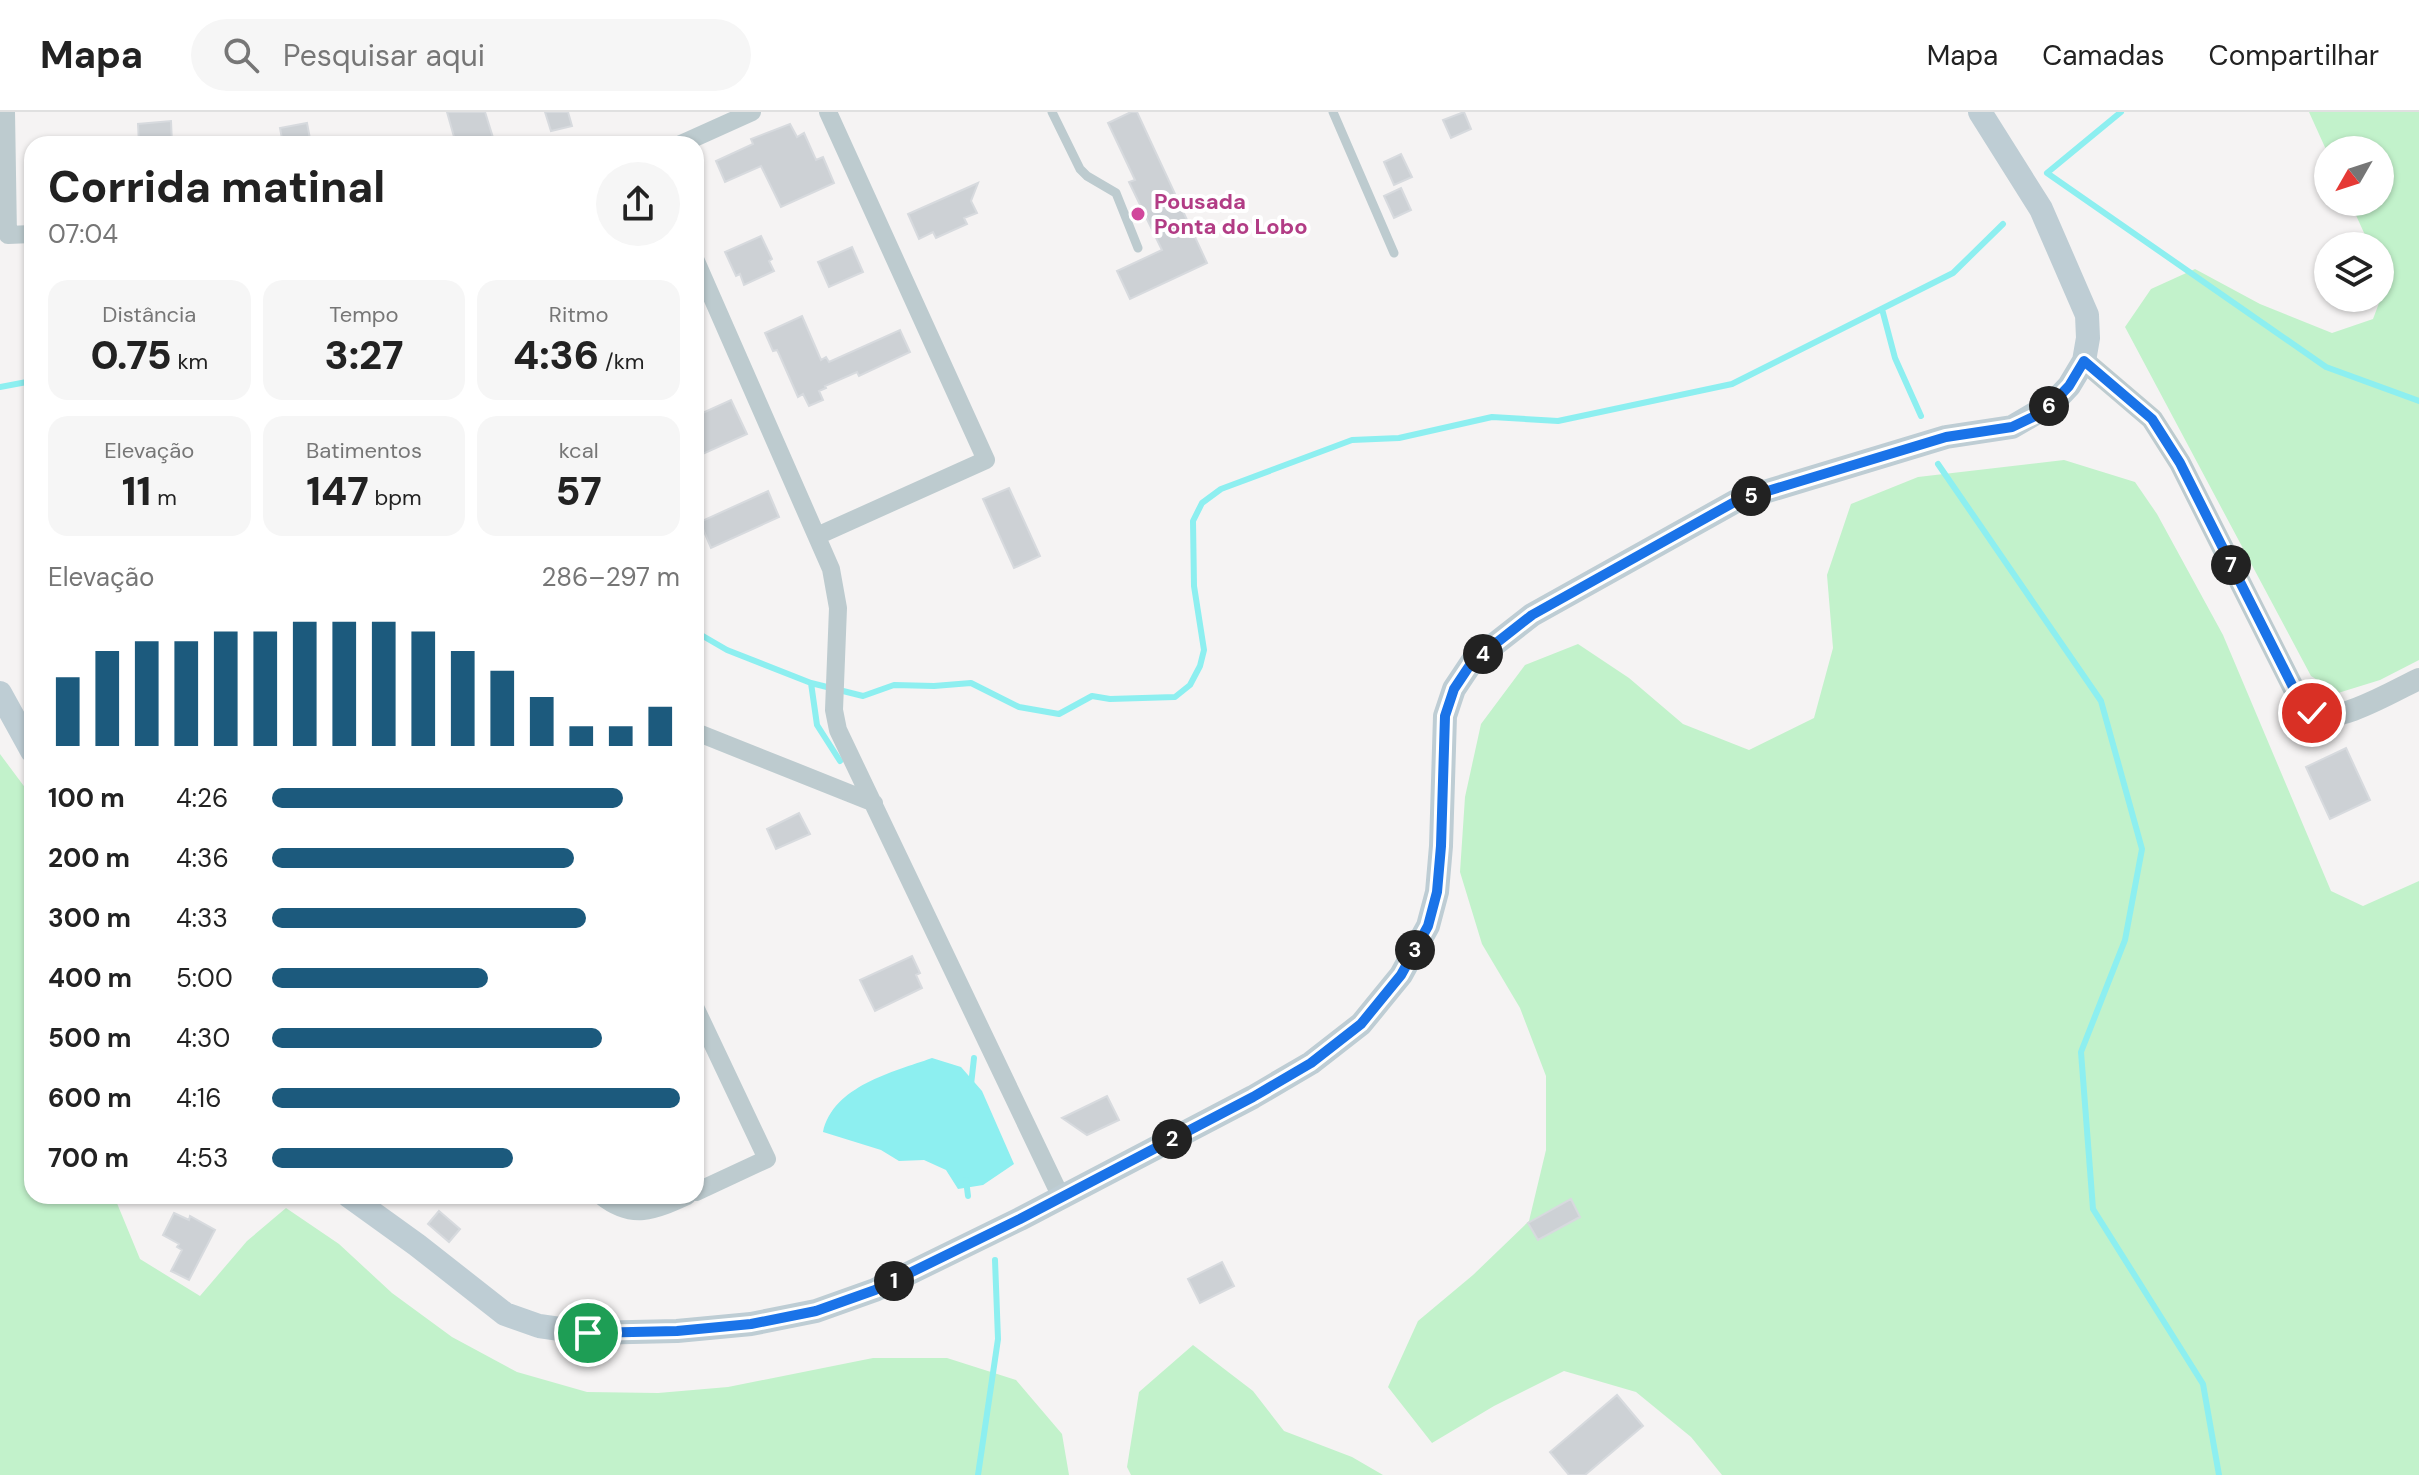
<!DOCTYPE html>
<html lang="pt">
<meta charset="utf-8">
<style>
:root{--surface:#fff;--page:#f6f6f6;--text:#222;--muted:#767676;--line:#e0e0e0;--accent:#1c5a7d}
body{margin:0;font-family:"DM Sans",sans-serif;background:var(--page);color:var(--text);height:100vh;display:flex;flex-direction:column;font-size:30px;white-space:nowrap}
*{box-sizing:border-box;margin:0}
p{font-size:26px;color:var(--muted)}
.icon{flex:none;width:44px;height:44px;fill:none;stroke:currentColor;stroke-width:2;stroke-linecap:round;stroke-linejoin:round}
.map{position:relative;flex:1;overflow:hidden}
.details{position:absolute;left:24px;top:24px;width:680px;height:1068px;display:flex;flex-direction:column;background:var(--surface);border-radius:24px;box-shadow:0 2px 6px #0004}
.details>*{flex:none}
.needle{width:52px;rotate:231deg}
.fabs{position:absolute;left:2314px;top:24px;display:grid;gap:16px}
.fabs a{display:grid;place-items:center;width:80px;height:80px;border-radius:50%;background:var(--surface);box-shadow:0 2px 6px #0004;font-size:40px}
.pin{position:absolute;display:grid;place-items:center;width:68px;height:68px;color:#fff;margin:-34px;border:4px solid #fff;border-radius:50%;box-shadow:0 2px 8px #0007}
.km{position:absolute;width:40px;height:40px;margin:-20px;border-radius:50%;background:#222;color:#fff;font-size:22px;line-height:40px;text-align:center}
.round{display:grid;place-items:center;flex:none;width:84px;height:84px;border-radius:42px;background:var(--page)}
.head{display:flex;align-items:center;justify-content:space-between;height:136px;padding:0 24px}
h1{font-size:44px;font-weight:800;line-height:60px}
.figures{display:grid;grid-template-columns:repeat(3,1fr);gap:12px;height:136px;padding:8px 24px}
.figures div{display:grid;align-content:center;border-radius:20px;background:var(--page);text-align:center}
.figures b{font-size:40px;font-weight:800}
.figures small{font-size:22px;font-weight:400}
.figures p{font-size:22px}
.chart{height:224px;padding:16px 24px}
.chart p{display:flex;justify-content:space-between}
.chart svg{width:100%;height:144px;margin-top:8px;stroke:var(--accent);stroke-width:6}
ul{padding:0 24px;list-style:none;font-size:26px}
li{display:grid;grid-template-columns:128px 96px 1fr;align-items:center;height:60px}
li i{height:20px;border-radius:10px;background:var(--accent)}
header{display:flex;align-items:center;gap:48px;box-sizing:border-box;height:112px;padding:0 40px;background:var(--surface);border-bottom:2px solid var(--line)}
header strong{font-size:38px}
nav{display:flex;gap:44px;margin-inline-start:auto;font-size:28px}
.search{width:560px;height:72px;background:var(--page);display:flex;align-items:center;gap:20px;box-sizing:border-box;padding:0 28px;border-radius:44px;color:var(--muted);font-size:30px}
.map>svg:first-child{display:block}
.green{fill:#c2f2cb}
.water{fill:#8deff0}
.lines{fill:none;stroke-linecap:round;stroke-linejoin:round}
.stream{stroke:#8deff0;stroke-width:6}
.building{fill:#cdd1d5;stroke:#d7dade;stroke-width:2}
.service{stroke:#bdcbcf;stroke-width:9}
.minor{stroke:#bdcbcf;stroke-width:18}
.tertiary{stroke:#bdcbcf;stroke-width:22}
.secondary{stroke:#becdd4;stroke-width:24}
.route-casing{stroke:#fff;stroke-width:16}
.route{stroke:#1a73e8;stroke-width:10}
.hotel-dot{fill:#d1479c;stroke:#fff;stroke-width:3}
.labels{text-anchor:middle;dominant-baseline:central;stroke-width:8;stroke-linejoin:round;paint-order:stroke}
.hotel-label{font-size:22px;font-weight:bold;fill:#b23c85;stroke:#fff;text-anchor:start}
</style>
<header>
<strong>Mapa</strong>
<div class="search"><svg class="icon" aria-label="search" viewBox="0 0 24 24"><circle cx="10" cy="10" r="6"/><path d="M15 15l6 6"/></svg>Pesquisar aqui</div>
<nav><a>Mapa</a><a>Camadas</a><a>Compartilhar</a></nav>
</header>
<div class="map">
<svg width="2419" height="1363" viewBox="0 0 2419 1363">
<rect width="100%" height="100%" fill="#f5f3f3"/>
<!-- green -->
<path class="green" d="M 2309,0 L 2419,0 L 2419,548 L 2380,568 L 2338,581 L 2311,564 L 2125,215 L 2151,177 L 2195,157 L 2260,192 L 2332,221 L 2373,207 L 2387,170 L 2380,155 L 2380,134 L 2370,134 L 2350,90 L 2380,90 L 2380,38 L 2328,38 L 2328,42 Z
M 2064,348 L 2135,370 L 2157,402 L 2223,523 L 2331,779 L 2363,794 L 2419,769 L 2419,1363 L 1722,1363 L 1691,1325 L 1636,1280 L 1564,1259 L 1494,1294 L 1432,1331 L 1388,1275 L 1418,1209 L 1473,1163 L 1529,1109 L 1546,1038 L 1546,964 L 1520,896 L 1482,832 L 1460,760 L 1465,685 L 1481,612 L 1525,553 L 1578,532 L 1629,566 L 1683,612 L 1749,638 L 1814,606 L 1833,536 L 1827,463 L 1851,392 L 1918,365 Z
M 0,642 L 32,685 L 32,1084 L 114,1084 L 140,1147 L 200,1184 L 247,1129 L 286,1096 L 339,1132 L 392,1181 L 452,1225 L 517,1260 L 587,1280 L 658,1281 L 728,1275 L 873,1246 L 947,1246 L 1016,1268 L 1062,1322 L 1069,1363 L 0,1363 Z
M 1193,1233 L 1253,1279 L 1284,1319 L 1352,1345 L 1383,1363 L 1131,1363 L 1127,1355 L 1139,1280 Z"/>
<!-- water -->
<path class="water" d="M 932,946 L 961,955 L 982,979 L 1014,1052 L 983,1073 L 958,1077 L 946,1058 L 924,1048 L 899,1049 L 881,1038 L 823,1020 C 833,974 893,960 932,946 Z"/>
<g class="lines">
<!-- stream -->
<path class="stream" d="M 2121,0 L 2047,61 L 2326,255 L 2419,289
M 1882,197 L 1895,246 L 1921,304
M 0,275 L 32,269
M 1938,352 L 2101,589 L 2142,737 L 2125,828 L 2081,940 L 2093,1097 L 2203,1272 L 2219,1363
M 696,520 L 727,538 L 811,571 L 863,584 L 894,573 L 934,574 L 971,571 L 1019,595 L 1059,602 L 1092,584 L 1110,587 L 1175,585 L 1190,573 L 1200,554 L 1204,538 L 1194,474 L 1193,409 L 1202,391 L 1221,377 L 1352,328 L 1399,326 L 1492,305 L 1558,309 L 1732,272 L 1953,161 L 2003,112
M 811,571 L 817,613 L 840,649
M 971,973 L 974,946
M 966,1068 L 968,1084
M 978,1363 L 998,1227 L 995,1148"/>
</g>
<!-- building -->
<path class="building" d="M 447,0 L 485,0 L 495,32 L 456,32 Z
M 545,0 L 568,0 L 572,14 L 551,19 Z
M 1131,0 L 1137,0 L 1207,151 L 1130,187 L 1117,159 L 1162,138 L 1129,70 L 1135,68 L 1108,11 Z
M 1464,0 L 1471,17 L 1451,26 L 1443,8 Z
M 171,9 L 172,32 L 139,32 L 138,12 Z
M 307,11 L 311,32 L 283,32 L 280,16 Z
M 790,12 L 797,25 L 804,21 L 816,48 L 823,45 L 834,71 L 781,95 L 761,54 L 725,70 L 716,49 L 753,32 L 751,27 Z
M 1401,42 L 1412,65 L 1394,73 L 1384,50 Z
M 978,71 L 971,89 L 977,101 L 964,106 L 967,112 L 936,126 L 933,120 L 919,127 L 908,102 Z
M 1401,76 L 1411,98 L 1394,106 L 1384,84 Z
M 761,124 L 772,147 L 769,149 L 774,159 L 744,173 L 740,162 L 736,164 L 725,140 Z
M 852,135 L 863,160 L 829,175 L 818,150 Z
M 802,204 L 821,248 L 826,245 L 829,250 L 900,218 L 910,240 L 859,264 L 857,260 L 825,274 L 826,276 L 819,279 L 823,288 L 809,294 L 803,282 L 798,285 L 779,242 L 777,238 L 773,239 L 765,221 Z
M 731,288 L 747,322 L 696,345 L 696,304 Z
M 1009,376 L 1040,444 L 1014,456 L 983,387 Z
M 768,379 L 779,405 L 711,436 L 700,410 Z
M 2346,636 L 2370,688 L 2330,707 L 2306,655 Z
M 799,701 L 810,722 L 776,737 L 767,717 Z
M 912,844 L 920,861 L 916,863 L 922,876 L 875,899 L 860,868 Z
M 1107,984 L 1119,1008 L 1087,1023 L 1062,1006 Z
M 1571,1087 L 1580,1105 L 1538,1128 L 1528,1111 Z
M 439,1099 L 460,1117 L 449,1130 L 428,1112 Z
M 174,1101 L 189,1108 L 190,1104 L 215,1118 L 189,1168 L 171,1159 L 182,1138 L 177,1135 L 179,1132 L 163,1123 Z
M 1222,1150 L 1234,1174 L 1200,1191 L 1188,1167 Z
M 1617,1283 L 1643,1314 L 1585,1363 L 1569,1363 L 1550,1340 Z"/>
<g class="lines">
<!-- service -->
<path class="service" d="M 1052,0 L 1080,57 L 1087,64 L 1116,81 L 1138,136
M 1333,0 L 1394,141"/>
<!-- minor -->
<path class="minor" d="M 6,0 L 8,123 L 32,122
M 681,32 L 752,0
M 696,149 L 831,457 L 838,496 L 834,598 L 838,618 L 1061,1085
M 817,424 L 986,348 L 828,0
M 696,620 L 874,691
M 696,897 L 767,1047 L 696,1080
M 601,1084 C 632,1109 654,1099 687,1084"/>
<!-- tertiary -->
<path class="tertiary" d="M 2084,249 L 2152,307 L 2180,351 L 2296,581 C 2300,587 2306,596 2312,601 C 2333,616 2397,577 2419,567"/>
<!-- secondary -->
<path class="secondary" d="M 0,581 L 32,639
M 349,1084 L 417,1133 L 505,1202 L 539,1214 L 588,1221 L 677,1219 L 751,1212 L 816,1199 L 875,1178 L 1020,1107 L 1253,985 L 1311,951 L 1361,912 L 1401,863 L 1428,814 L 1437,780 L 1441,734 L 1445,604 L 1454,577 L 1472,550 L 1532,503 L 1738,388 L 1946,325 L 2012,315 L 2053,291 L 2069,274 L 2084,249 L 2088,226 L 2087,203 L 2041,97 L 1980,0"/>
</g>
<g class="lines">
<defs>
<path id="route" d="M 588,1221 L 677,1219 L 751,1212 L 816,1199 L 875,1178 L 1020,1107 L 1253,985 L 1311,951 L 1361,912 L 1401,863 L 1428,814 L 1437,780 L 1441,734 L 1445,604 L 1454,577 L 1472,550 L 1532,503 L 1738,388 L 1946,325 L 2012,315 L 2035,304 L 2053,291 L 2069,274 L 2084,249 L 2152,307 L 2180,351 L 2296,581 L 2312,601"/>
</defs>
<!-- route casing -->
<use href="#route" class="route-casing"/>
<!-- route -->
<use href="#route" class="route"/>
</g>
<!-- markers -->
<circle class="hotel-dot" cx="1138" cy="102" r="8"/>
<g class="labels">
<!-- hotel labels -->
<g class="hotel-label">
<text x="1154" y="89">Pousada<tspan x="1154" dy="25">Ponta do Lobo</tspan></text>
</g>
</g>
</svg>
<div class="fabs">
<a><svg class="needle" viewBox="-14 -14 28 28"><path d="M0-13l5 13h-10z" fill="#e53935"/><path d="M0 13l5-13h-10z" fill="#767676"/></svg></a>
<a><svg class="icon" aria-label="layers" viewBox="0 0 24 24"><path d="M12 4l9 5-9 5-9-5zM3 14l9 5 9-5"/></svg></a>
</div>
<div class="pin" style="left:588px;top:1221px;background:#1e9e55"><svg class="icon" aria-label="arrive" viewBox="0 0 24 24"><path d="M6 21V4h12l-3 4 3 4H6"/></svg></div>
<div class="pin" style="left:2312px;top:601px;background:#d93025"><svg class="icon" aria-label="check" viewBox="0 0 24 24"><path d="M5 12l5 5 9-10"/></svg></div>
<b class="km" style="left:894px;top:1169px">1</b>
<b class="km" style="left:1172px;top:1027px">2</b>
<b class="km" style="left:1415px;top:838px">3</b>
<b class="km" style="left:1483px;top:542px">4</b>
<b class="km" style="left:1751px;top:384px">5</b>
<b class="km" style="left:2049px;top:294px">6</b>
<b class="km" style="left:2231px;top:453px">7</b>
<section class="details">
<div class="head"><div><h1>Corrida matinal</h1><p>07:04</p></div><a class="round"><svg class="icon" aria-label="share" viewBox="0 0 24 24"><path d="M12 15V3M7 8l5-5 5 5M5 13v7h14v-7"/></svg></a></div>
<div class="figures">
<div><p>Distância</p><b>0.75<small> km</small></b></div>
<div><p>Tempo</p><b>3:27</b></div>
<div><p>Ritmo</p><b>4:36<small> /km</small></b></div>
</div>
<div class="figures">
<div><p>Elevação</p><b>11<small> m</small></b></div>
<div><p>Batimentos</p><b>147<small> bpm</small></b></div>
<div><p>kcal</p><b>57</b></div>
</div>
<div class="chart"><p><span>Elevação</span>286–297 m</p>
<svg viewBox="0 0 160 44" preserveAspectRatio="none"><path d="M5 44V23M15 44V15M25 44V12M35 44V12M45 44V9M55 44V9M65 44V6M75 44V6M85 44V6M95 44V9M105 44V15M115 44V21M125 44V29M135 44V38M145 44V38M155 44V32"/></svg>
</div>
<ul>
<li><b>100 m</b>4:26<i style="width:86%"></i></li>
<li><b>200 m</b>4:36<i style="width:74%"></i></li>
<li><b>300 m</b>4:33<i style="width:77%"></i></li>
<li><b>400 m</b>5:00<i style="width:53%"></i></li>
<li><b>500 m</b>4:30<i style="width:81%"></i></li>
<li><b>600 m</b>4:16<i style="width:100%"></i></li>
<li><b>700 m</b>4:53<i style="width:59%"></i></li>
</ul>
</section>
</div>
